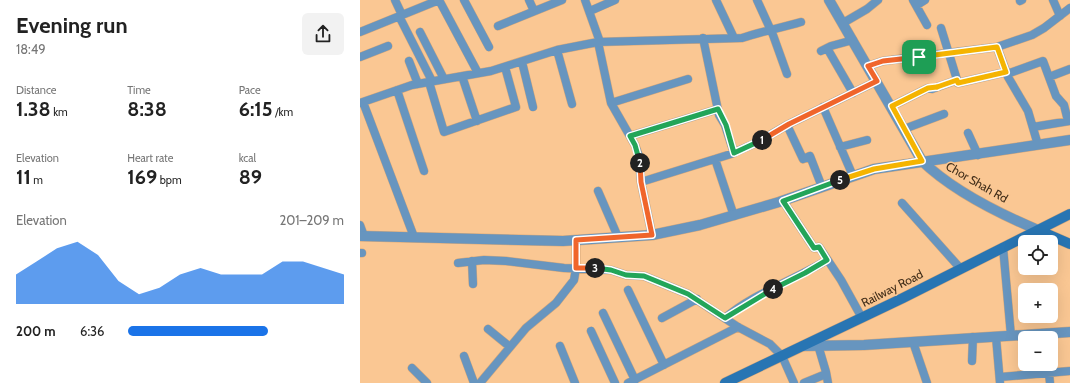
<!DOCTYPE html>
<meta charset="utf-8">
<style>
:root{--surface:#fff;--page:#f2f2f2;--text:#222;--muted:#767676;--accent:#1a73e8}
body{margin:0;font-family:Cabin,sans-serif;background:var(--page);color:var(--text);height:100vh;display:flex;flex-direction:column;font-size:15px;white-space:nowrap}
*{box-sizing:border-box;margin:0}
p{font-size:13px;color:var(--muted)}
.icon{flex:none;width:22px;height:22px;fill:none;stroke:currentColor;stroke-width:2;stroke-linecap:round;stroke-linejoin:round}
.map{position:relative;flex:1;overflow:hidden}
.details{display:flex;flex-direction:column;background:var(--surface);width:360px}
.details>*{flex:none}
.tools{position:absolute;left:658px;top:235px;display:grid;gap:8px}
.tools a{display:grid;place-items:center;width:40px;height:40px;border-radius:6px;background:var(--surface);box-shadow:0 4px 16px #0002;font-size:20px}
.pin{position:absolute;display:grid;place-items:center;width:34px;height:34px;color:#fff;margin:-17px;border-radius:8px;box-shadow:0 2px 6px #0006}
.km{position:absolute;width:20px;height:20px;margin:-10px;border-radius:50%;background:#222;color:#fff;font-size:11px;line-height:20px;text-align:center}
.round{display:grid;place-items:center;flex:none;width:42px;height:42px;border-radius:6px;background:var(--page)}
.head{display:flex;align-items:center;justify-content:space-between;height:68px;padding:0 16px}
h1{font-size:22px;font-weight:700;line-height:30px}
.figures{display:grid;grid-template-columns:repeat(3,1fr);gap:6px;height:68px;padding:4px 16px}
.figures div{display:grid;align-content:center}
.figures b{font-size:20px;font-weight:700}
.figures small{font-size:11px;font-weight:400}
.figures p{font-size:11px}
.chart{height:112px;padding:8px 16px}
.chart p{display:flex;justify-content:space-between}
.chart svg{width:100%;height:72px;margin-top:4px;fill:var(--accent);opacity:.7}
ul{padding:0 16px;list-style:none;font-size:13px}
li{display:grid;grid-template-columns:64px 48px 1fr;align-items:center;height:30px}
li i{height:10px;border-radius:5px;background:var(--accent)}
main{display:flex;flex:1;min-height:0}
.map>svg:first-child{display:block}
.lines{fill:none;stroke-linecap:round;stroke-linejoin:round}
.minor-casing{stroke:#d5a87b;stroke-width:9}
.tertiary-casing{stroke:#d5a87b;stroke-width:11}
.secondary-casing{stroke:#d5a87b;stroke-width:11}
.minor{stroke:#6795bf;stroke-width:8}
.tertiary{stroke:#6795bf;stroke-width:10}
.secondary{stroke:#2875b3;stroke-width:10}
.split-1-casing{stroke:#fff;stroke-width:8}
.split-2-casing{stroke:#fff;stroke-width:8}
.split-3-casing{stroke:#fff;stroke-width:8}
.split-4-casing{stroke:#fff;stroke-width:8}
.split-5-casing{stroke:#fff;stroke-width:8}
.split-6-casing{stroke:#fff;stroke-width:8}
.split-7-casing{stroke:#fff;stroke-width:8}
.split-1{stroke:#f0652b;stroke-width:5}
.split-2{stroke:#22a559;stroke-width:5}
.split-3{stroke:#f0652b;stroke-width:5}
.split-4{stroke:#22a559;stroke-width:5}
.split-5{stroke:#22a559;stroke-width:5}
.split-6{stroke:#f5b400;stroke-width:5}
.split-7{stroke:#f5b400;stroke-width:5}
.labels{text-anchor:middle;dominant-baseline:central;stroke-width:3;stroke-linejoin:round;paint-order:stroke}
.street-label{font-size:12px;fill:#422e19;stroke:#fac793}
</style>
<main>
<section class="details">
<div class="head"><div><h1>Evening run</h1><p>18:49</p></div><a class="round"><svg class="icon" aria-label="share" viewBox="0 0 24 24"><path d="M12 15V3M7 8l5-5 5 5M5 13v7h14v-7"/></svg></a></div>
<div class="figures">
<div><p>Distance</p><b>1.38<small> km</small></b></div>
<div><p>Time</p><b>8:38</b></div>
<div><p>Pace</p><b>6:15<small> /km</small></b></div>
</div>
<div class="figures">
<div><p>Elevation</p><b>11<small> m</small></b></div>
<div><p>Heart rate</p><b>169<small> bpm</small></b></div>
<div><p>kcal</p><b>89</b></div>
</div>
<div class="chart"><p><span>Elevation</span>201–209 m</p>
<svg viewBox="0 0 160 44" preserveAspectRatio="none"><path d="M0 44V26L10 18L20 10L30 6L40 14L50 30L60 38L70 34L80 26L90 22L100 26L110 26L120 26L130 18L140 18L150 22L160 26V44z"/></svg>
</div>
<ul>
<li><b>200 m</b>6:36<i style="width:65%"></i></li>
</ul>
</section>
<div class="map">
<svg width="710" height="383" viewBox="0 0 710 383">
<rect width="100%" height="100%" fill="#fac793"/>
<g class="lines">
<defs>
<path id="minor" d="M 35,0 L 42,15
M 79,0 L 118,73
M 104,0 L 129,47
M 169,0 L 174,11
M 225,0 L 240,42
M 356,0 L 374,38
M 397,0 L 413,35 L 427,74
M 553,0 L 567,25
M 693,0 L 700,16
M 660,1 L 662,0
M 557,5 L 565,0
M 230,11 L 255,0
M 39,16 L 72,81
M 483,23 L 507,9 L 518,0
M 138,26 L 202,0
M 581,28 L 598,83 L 646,72
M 0,32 L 79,0
M 60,32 L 84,79
M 343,38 L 359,115 L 365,125 L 374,153
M 238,42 L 251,103 L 275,145 L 279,156 L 281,182 L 292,235
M 637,47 L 648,77 L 668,111 L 678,145
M 467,48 L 493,93
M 197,50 L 212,104
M 461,51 L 471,46 L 493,40
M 0,57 L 28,46
M 49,61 L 58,84
M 162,62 L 173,107
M 508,66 L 523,61 L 637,47 L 672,35 L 684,28 L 710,8
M 647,74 L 683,61 L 696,96 L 704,105 L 708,121
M 102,76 L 117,121
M 689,77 L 710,69
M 69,82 L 84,132 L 156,107 L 145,67
M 37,90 L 64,171
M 3,102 L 54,237
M 0,103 L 52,85 L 131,71 L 197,50 L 238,42 L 382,38 C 402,31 421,28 441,22
M 251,103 L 328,79
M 532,106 L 568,88 L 572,89 L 597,80
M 463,107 L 493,176
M 427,125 L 443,159 L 450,156 L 462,187
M 673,127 L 710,121
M 544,129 L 584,114
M 608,133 L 618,155
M 270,136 L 358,109
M 480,147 L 507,140
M 355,159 L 374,216
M 281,182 L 371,154 L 398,142 L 429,124 L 517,81
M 238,191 L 258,237
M 423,201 L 454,248 L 459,247 L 481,280 L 502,318
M 542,203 L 600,268
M 0,225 L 4,236
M 643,247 L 651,336
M 0,253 L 2,253
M 112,261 L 113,284
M 98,263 L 124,260 L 146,261 L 204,268 L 251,270 L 266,275 L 284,276 L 328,294 L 378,327 L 410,344 L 422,356 L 434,383
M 268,290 L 304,365
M 243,313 L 275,380
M 302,318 L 337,299
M 365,318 C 394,293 435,280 467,260
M 128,329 L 150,347
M 231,331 L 255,383
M 636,337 L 640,383
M 553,342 L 567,383
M 458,345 L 466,372 L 468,383
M 200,346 L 215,383
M 104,356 L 114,383
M 612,361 L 613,337
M 52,368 L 67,383
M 689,373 L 690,383
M 640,377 L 710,371
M 120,383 L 166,328 L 196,303 L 214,280 L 216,268 L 216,240
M 268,383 L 378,327
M 444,383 L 466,374"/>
<path id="tertiary" d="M 469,0 L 562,161 C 592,190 640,214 678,230
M 0,236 L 203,241 L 292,235 L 340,225 L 419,202 L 514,169 L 710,140
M 443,346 L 504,345 L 710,332"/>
<path id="secondary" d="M 678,230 L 710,244
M 365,383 L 543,298 L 710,214"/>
</defs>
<!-- minor casing -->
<use href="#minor" class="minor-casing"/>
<!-- tertiary casing -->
<use href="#tertiary" class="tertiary-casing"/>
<!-- secondary casing -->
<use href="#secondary" class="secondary-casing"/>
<!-- minor -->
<use href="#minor" class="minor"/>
<!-- tertiary -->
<use href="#tertiary" class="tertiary"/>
<!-- secondary -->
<use href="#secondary" class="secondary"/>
</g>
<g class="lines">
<defs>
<path id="split-1" d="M 402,140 L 429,124 L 517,81 L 508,66 L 523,61 L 559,57"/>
<path id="split-2" d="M 280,163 L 275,145 L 270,136 L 358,109 L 366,125 L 374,153 L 402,140"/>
<path id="split-3" d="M 235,268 L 216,268 L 216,240 L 292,235 L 281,182 L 280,163"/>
<path id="split-4" d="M 235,268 L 251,270 L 266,275 L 284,276 L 328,294 L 365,318 L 413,289"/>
<path id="split-5" d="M 413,289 L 445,273 L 467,260 L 459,247 L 454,248 L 423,201 L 480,180"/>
<path id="split-6" d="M 480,180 L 514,169 L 562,161 L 532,106 L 568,88 L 577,87"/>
<path id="split-7" d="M 559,57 L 637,47 L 646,72 L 598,83 L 597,80 L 577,87"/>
</defs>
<!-- split-1 casing -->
<use href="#split-1" class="split-1-casing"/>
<!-- split-2 casing -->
<use href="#split-2" class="split-2-casing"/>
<!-- split-3 casing -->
<use href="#split-3" class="split-3-casing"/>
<!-- split-4 casing -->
<use href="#split-4" class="split-4-casing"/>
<!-- split-5 casing -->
<use href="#split-5" class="split-5-casing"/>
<!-- split-6 casing -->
<use href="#split-6" class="split-6-casing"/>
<!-- split-7 casing -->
<use href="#split-7" class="split-7-casing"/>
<!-- split-1 -->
<use href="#split-1" class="split-1"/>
<!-- split-2 -->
<use href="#split-2" class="split-2"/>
<!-- split-3 -->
<use href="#split-3" class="split-3"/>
<!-- split-4 -->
<use href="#split-4" class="split-4"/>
<!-- split-5 -->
<use href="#split-5" class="split-5"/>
<!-- split-6 -->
<use href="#split-6" class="split-6"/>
<!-- split-7 -->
<use href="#split-7" class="split-7"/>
</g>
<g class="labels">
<!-- street labels -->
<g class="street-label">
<text transform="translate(617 182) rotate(30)">Chor Shah Rd</text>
<text transform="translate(532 288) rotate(-27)">Railway Road</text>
</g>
</g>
</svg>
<div class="tools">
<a><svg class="icon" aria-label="locate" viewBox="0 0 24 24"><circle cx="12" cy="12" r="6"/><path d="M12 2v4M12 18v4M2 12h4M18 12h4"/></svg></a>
<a>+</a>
<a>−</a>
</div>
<div class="pin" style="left:559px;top:57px;background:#1e9e55"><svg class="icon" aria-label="arrive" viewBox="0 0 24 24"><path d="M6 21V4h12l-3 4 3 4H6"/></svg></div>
<b class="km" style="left:402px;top:140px">1</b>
<b class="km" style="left:280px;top:163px">2</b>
<b class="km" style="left:235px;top:268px">3</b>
<b class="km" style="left:413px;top:289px">4</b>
<b class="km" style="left:480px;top:180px">5</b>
</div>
</main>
